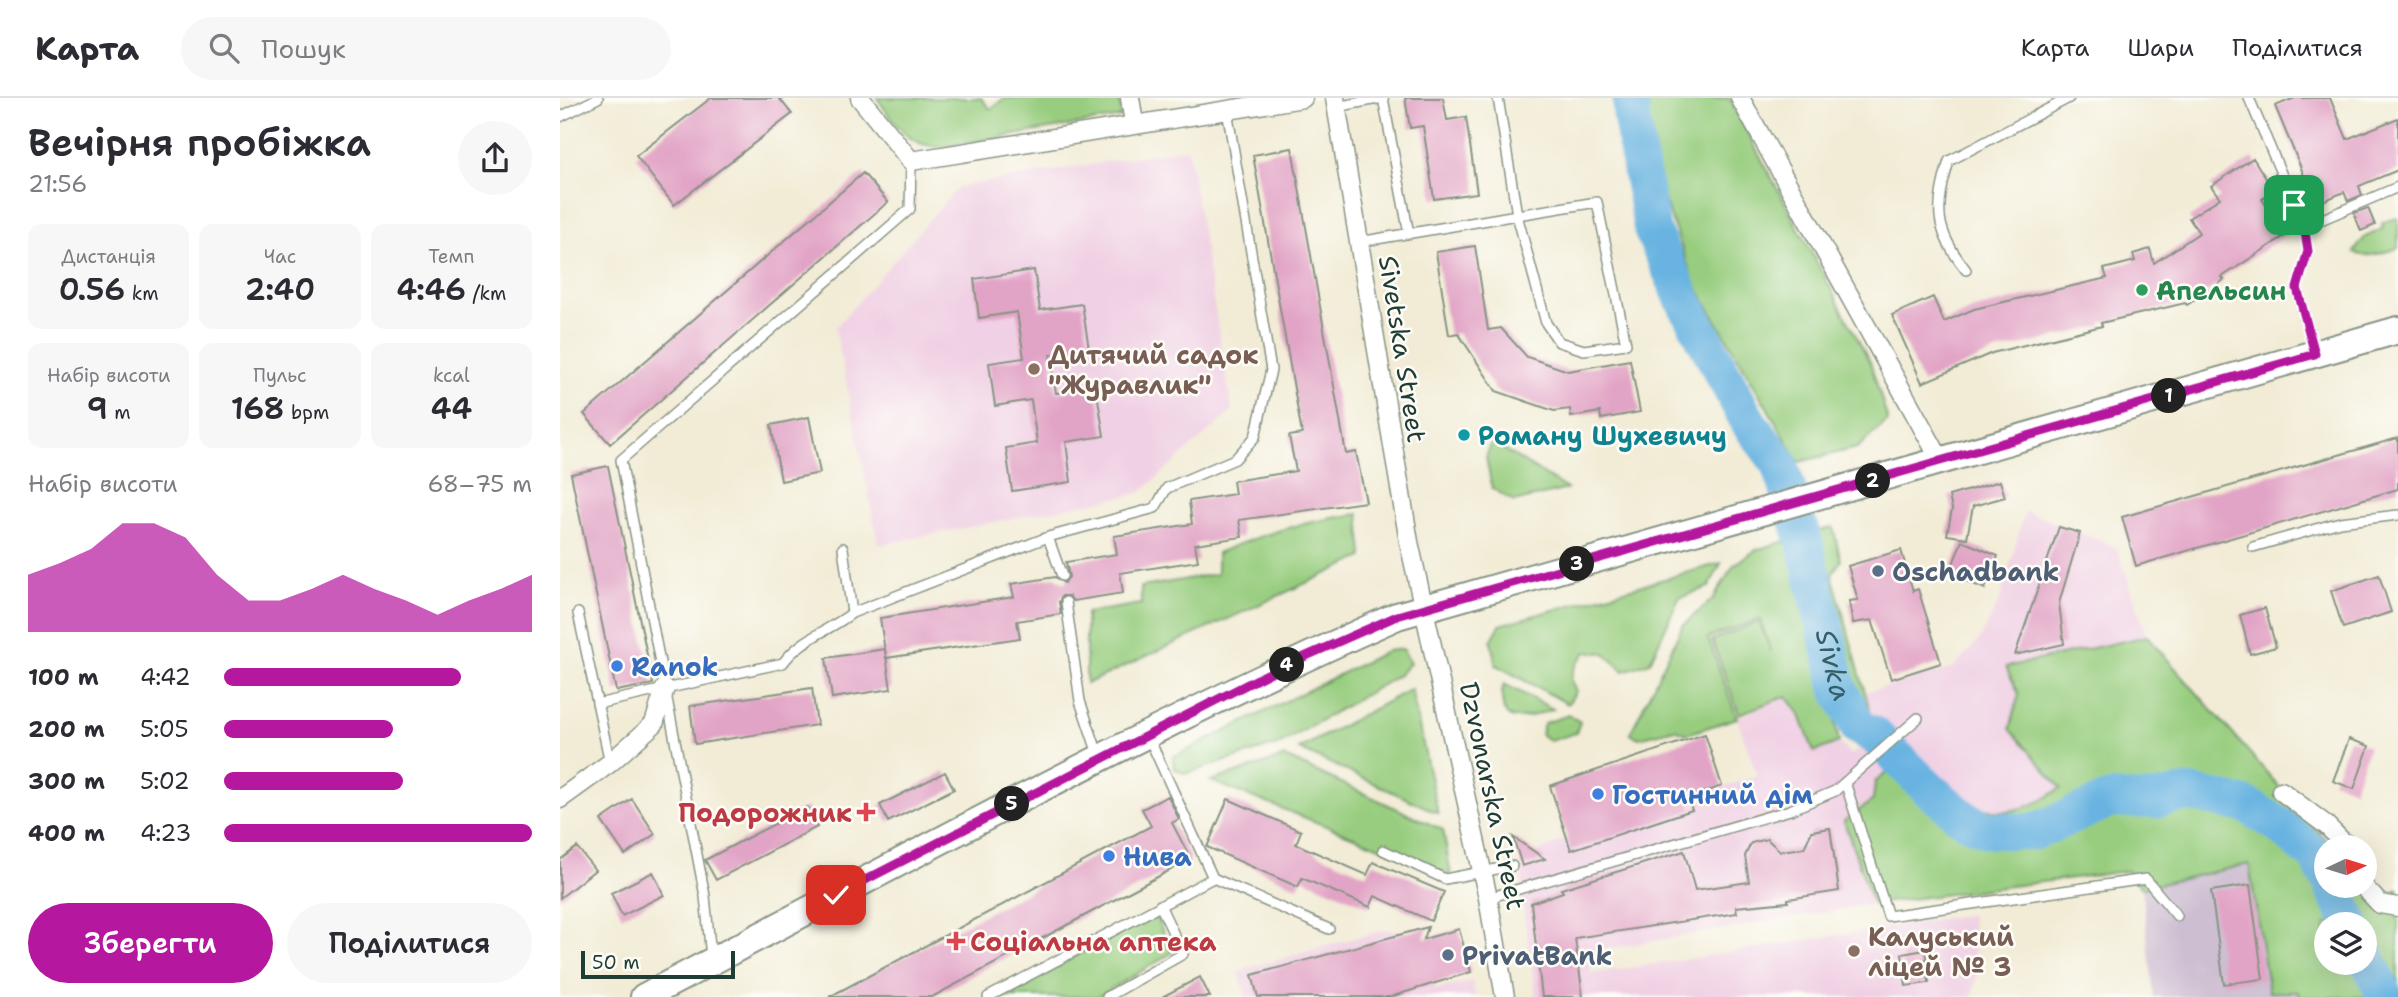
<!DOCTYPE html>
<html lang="uk">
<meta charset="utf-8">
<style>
:root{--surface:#fff;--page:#f7f7f7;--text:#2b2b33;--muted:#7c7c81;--line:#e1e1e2;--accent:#b5179e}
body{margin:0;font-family:"Shantell Sans",sans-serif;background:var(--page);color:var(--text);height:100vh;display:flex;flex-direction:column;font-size:26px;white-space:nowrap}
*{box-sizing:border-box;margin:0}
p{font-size:23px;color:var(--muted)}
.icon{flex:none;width:38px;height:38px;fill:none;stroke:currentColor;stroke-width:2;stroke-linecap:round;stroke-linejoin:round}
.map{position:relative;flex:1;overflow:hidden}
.panel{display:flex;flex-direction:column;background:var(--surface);width:560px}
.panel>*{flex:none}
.needle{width:46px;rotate:86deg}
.tools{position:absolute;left:1754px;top:737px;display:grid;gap:14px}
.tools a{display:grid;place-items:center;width:63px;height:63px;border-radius:50%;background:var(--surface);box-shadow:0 7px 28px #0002;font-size:35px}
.scale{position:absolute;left:21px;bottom:18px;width:154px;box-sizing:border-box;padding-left:7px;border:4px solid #1f3d34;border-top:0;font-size:19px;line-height:24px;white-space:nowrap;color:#1f3d34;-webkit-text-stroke:5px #fdfcf7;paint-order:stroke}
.pin{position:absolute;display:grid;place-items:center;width:60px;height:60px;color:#fff;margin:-30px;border-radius:14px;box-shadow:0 4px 10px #0006}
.km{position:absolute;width:35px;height:35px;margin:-18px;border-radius:50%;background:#222;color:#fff;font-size:19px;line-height:35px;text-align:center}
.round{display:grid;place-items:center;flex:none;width:74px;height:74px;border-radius:37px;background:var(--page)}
.head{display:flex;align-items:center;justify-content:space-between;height:119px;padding:0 28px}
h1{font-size:38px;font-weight:600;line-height:52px}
.stats{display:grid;grid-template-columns:repeat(3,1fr);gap:10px;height:119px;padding:7px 28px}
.stats div{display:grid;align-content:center;border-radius:14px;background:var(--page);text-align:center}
.stats b{font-size:30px;font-weight:600}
.stats small{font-size:19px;font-weight:400}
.stats p{font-size:19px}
.chart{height:196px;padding:14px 28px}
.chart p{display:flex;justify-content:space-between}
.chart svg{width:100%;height:126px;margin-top:7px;fill:var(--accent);opacity:.7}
.action{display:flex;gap:14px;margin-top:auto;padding:14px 28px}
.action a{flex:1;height:80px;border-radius:42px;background:var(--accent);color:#fff;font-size:28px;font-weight:600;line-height:80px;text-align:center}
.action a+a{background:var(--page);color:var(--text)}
ul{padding:0 28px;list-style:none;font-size:23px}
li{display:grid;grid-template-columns:112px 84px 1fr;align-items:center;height:52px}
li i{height:18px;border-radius:9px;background:var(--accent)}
header{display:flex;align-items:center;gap:42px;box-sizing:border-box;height:98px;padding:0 35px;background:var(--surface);border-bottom:2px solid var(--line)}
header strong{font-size:33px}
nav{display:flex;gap:38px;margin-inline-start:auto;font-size:24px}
.search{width:490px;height:63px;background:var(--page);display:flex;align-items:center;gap:18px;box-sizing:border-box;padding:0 24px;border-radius:38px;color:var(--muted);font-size:26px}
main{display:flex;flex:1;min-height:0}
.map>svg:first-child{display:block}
.built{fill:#f0d0e4}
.industrial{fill:#cebed1}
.green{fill:#98cd7f;stroke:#5c855a;stroke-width:2;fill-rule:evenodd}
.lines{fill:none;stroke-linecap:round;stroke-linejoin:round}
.river{stroke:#68b3e1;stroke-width:37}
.building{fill:#e2a4c6}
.service-casing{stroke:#889485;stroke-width:12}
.minor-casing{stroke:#889485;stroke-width:21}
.secondary-casing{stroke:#889485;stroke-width:30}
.service{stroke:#fff;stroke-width:9}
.minor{stroke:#fff;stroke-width:18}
.secondary{stroke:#fff;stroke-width:26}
.route-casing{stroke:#fff;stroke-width:14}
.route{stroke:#b5179e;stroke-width:9}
.leisure-dot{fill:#2e9e5b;stroke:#fdfcf7;stroke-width:2.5}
.education-dot{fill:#8d6e63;stroke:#fdfcf7;stroke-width:2.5}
.culture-dot{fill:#0f9aa8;stroke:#fdfcf7;stroke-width:2.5}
.service-dot{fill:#5c6f8a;stroke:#fdfcf7;stroke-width:2.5}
.shop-dot{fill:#3f7fe0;stroke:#fdfcf7;stroke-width:2.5}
.health-dot{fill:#e0444e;stroke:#fdfcf7;stroke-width:2.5}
.labels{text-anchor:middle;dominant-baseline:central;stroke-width:5;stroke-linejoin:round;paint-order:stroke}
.leisure-label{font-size:26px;font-weight:bold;fill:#27864d;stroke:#fdfcf7;text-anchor:start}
.street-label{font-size:26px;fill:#1f3d34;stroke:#fdfcf7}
.education-label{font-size:26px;font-weight:bold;fill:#785e54;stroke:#fdfcf7;text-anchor:start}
.culture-label{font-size:26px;font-weight:bold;fill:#0d838f;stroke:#fdfcf7;text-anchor:start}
.service-label{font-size:26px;font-weight:bold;fill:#4e5e75;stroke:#fdfcf7;text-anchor:start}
.shop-label{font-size:26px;font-weight:bold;fill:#366cbe;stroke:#fdfcf7;text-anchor:start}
.health-label{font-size:26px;font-weight:bold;fill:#be3a42;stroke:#fdfcf7;text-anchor:end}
.water-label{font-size:28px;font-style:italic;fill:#356068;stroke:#fdfcf7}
</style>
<header>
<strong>Карта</strong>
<div class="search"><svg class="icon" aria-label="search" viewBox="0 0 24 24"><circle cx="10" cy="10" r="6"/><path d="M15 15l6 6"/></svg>Пошук</div>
<nav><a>Карта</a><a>Шари</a><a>Поділитися</a></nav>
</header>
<main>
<section class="panel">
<div class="head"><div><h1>Вечірня пробіжка</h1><p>21:56</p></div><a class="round"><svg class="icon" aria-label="share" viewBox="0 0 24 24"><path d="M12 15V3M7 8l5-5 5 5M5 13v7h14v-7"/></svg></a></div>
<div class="stats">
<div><p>Дистанція</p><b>0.56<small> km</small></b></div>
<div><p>Час</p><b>2:40</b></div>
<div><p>Темп</p><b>4:46<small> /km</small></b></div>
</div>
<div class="stats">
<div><p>Набір висоти</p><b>9<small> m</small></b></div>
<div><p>Пульс</p><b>168<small> bpm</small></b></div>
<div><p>kcal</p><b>44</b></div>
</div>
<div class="chart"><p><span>Набір висоти</span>68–75 m</p>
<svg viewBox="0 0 160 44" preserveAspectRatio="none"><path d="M0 44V24L10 20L20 15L30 6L40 6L50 11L60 24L70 33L80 33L90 29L100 24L110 29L120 33L130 38L140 33L150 29L160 24V44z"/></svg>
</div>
<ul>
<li><b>100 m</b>4:42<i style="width:77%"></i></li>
<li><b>200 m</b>5:05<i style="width:55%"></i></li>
<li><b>300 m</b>5:02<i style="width:58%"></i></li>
<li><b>400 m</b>4:23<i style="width:100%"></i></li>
</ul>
<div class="action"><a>Зберегти</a><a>Поділитися</a></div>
</section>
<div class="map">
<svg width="1838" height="899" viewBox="0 0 1838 899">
<rect width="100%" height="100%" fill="#fdfcf7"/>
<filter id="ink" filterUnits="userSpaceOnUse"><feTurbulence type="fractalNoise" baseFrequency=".0143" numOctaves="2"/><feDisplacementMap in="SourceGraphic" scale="14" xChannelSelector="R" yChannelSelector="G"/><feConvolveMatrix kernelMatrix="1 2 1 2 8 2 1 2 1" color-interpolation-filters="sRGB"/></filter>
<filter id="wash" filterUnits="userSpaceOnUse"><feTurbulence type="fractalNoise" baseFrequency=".00686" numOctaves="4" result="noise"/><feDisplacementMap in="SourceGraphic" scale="28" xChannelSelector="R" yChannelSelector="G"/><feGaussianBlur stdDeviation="1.57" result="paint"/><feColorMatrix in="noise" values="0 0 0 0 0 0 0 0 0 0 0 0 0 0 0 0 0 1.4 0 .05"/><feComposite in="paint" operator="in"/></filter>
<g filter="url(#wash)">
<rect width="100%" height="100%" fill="#f2ecd6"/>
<!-- built -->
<path class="built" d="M 628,50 L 672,313 L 580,395 L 319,447 L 275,230 L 398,89 Z
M 1465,413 L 1557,450 L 1587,538 L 1446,570 L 1459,596 L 1451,631 L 1501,691 L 1474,706 L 1438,716 L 1401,703 L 1349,658 L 1313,702 L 1284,723 L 1313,806 L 1028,854 L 1031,876 L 1411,816 L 1417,879 L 1412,899 L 976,899 L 962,800 L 963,762 L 1007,740 L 1197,678 L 1177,620 L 1227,598 L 1239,615 L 1254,654 L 1279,644 L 1291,657 L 1320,633 L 1314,627 L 1306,594 L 1393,570 L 1420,541 L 1440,502 Z
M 824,832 L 860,834 L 876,891 L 913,883 L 915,899 L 686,899 L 678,873 Z"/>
<!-- industrial -->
<path class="industrial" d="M 1690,766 L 1709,894 L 1738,894 L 1741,899 L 1594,899 L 1582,790 Z"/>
<!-- green -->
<path class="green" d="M 317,0 L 421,0 L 430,11 L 445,0 L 559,0 L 562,19 L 382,49 C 347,49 336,27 317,0 Z
M 1084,0 L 1169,0 L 1310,264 L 1328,323 L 1297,350 L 1239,364 L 1134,184 L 1104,101 Z
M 1838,120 L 1838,150 C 1824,154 1806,162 1794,154 L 1805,139 L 1822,131 L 1823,124 Z
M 932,344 L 1007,391 L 954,404 L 932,390 L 926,359 Z
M 799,416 L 803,459 L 526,586 L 526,515 L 581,506 L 581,489 L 657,476 L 657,455 C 704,435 748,422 799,416 Z
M 1273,429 L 1281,463 L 1272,476 L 1314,627 L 1275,625 L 1279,644 L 1254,654 L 1239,615 L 1227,598 L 1179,616 L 1152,542 L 1199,524 L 1211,554 L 1200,521 L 1148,540 L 1177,620 L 1127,636 L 1115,631 L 1079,640 L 1070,636 L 1123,527 L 1153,501 L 1174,467 L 1196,452 Z
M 1161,465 L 1149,489 L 1119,500 L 1090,564 L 1064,573 L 1044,555 L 1026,554 C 1016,567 1005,577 1016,593 L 1008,606 L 936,567 L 931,543 L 940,527 Z
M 1587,538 L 1772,749 L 1766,749 L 1766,788 L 1804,788 L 1821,803 L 1838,791 L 1838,899 L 1741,899 L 1738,894 L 1709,894 L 1689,766 L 1582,790 L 1567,773 L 1313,806 L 1284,723 L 1313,702 L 1315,684 L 1349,658 C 1401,704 1433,738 1501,690 L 1450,631 L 1459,596 L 1446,569 ZM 1766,826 L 1804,826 L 1804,864 L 1766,864 Z
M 843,551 L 850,565 L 839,577 L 720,646 L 625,676 L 614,670 L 613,659 L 827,553 Z
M 944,586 L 993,611 C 979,615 947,631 943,608 C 942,600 941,594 944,586 Z
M 851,591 L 878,715 L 739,651 Z
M 1009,617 L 1020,624 L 1016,635 L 990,643 L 981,636 L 984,625 Z
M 725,659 L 883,732 L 891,777 L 651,683 Z
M 595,816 L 612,855 L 537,899 L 439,899 Z"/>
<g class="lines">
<!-- river -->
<g class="river">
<path id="s1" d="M 1071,0 L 1071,18 L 1092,132 L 1124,203 L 1189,325 L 1220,366 L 1245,446 L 1279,590 L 1298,629 L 1314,637 L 1370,692 L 1406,722 L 1428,732 L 1474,734 L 1549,702 L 1595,702 L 1628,695 L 1686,707 L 1719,727 L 1757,759 L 1766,776"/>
<path d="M 1772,788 L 1791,826"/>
<path d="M 1804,853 L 1825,899"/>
</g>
</g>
<g id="blocks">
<!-- building -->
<path class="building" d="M 151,0 L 219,0 L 232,16 L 114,107 L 76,58 Z
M 845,0 L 883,0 L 887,22 L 906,19 L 917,95 L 874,101 L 863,28 L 850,30 Z
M 1735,0 L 1770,0 L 1787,41 L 1838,20 L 1838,72 L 1799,88 L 1802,97 L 1788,103 L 1784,94 L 1756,106 L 1715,8 Z
M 732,50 L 786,356 L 796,354 L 806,404 L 679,422 L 682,439 L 635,446 L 638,463 L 560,475 L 563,495 L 513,503 L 509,498 L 502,498 L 499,504 L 501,516 L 457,523 L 460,540 L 326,560 L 320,520 L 454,499 L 451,486 L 495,479 L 504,485 L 509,479 L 506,464 L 557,456 L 554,438 L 632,426 L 629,403 L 675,396 L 673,383 L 736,373 L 729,338 L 742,336 L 693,57 Z
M 1693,60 L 1714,93 L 1702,101 L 1726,137 L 1662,179 L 1664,182 L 1627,207 L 1625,205 L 1541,225 L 1542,228 L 1432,255 L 1362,285 L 1332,217 L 1373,199 L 1384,224 L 1414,211 L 1547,180 L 1544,171 L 1575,163 L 1573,156 L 1590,151 L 1594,165 L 1639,135 L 1629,120 L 1660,100 L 1651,88 Z
M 303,75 L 328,104 L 50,346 L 24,316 Z
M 1808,110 L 1815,127 L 1801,133 L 1794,115 Z
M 915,148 L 928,232 L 941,230 L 967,259 L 1008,273 L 1070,262 L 1080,314 L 1041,321 L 1040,314 L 1011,319 L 1010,311 L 994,313 L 936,293 L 898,235 L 889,237 L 876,154 Z
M 474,172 L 480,212 L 522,206 L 529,251 L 490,257 L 496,295 L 536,289 L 544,338 L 506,344 L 511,384 L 452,393 L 446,350 L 477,345 L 471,302 L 435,308 L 429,265 L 464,260 L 457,214 L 419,220 L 414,181 Z
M 249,319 L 260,375 L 221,383 L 211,327 Z
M 1838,340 L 1838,391 L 1576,468 L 1562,419 Z
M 48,368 L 93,586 L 56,593 L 11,376 Z
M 1440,383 L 1445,399 L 1413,408 L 1407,440 L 1387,437 L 1392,411 L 1389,398 Z
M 1499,429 L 1520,435 L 1499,505 L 1504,546 L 1455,557 Z
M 1402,443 L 1438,458 L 1425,491 L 1389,476 Z
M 1341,452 L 1353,493 L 1358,491 L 1381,565 L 1331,581 L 1312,522 L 1293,525 L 1289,503 L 1298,502 L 1288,468 Z
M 1819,477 L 1831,514 L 1783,530 L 1771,493 Z
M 1705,510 L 1716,549 L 1690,556 L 1680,517 Z
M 325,551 L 331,591 L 272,600 L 266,560 Z
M 252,590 L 257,627 L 135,646 L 130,608 Z
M 1145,636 L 1162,688 L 1128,700 L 1132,712 L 1011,752 L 990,688 Z
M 1789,641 L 1809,648 L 1794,691 L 1773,683 Z
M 385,674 L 394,691 L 328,724 L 320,707 Z
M 608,698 L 619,721 L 612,725 L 631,761 L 372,899 L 269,899 L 591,728 L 582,711 Z
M 72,701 L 95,736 L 65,757 L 41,722 Z
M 668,701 L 741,733 L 736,746 L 807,777 L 813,764 L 884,794 L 871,823 L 815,798 L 810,809 L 742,780 L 738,789 L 647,749 Z
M 247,709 L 257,729 L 156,782 L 145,762 Z
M 1270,730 L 1279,793 L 1228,801 L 1228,804 L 1176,809 L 1177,815 L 1015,840 L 1023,899 L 982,899 L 971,805 L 1003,794 L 1001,791 L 1124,753 L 1135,792 L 1189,784 L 1185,758 L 1191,745 L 1207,741 L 1220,753 L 1244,750 L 1252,733 Z
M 953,739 L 985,761 L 962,768 Z
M 17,749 L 35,772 L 0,800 L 0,762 Z
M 93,774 L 104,797 L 62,818 L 51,795 Z
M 1690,787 L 1703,881 L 1664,886 L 1651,793 Z
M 868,829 L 864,841 L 899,831 L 911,874 L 830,899 L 698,899 L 692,877 Z
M 1365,852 L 1369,885 L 1346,888 L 1342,856 Z
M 640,879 L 650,899 L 602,899 Z"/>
</g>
</g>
<g filter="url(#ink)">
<use href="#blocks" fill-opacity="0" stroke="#889485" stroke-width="2"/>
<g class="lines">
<defs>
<path id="service" d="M 1689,0 L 1744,129 L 1748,153 L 1737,190 L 1754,252
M 776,9 L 823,0 L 849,136
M 0,19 L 38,0
M 1037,104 L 1066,246 L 1024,252 L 999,244 L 986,225 L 957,117 Z
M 1744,129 L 1838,89
M 799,144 L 957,117 L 938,0
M 1406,172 C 1374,132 1375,111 1389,63 L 1509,0
M 488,439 L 502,478
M 1693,449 L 1780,424 L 1838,417
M 283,450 L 292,515
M 506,504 L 520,603 L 539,659
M 18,515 L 50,665
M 37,606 L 223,565 C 240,541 269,533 292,515 L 488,439 L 595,410 L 607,390 L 675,361 L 695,339 L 711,272 L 667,12
M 1285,684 L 1328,818 L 1586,781 L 1617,818
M 823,752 L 885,781 L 952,768
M 653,780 L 769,831
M 928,800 L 1230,712 L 1275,693 L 1358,620
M 151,859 L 145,798 L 61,362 L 350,111 L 351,63
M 428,899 L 653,780 L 588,638
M 547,899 L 623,856 L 600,807"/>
<path id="minor" d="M 300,0 L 351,63 L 743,0
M 570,0 L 574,25
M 775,0 L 849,444 L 928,800 L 945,899
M 1180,0 L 1381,363
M 1721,693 L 1766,727 L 1788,749
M 0,701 L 50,665 L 94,626 L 105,590
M 1803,788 L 1820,806 L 1838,809"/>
<path id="secondary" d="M 84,899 C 333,769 580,632 837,518 L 1838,232"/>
</defs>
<!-- service casing -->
<use href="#service" class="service-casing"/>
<!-- minor casing -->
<use href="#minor" class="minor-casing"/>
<!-- secondary casing -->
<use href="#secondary" class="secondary-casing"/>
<!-- service -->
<use href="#service" class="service"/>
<!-- minor -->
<use href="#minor" class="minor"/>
<!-- secondary -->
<use href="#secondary" class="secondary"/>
</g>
</g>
<g class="lines" filter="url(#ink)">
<defs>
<path id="route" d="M 276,797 L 719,570 L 837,518 L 1755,256 L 1737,190 L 1748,153 L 1744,128 L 1734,107"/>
</defs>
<!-- route casing -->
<use href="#route" class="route-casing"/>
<!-- route -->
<use href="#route" class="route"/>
</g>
<!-- markers -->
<circle class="leisure-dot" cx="1582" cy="192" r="7"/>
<g class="education-dot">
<circle cx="474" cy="271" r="7"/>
<circle cx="1294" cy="853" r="7"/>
</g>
<circle class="culture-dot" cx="904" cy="337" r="7"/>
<g class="service-dot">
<circle cx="1318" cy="473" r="7"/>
<circle cx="888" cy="857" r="7"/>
</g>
<g class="shop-dot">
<circle cx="57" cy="568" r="7"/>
<circle cx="1038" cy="696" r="7"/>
<circle cx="549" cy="758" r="7"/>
</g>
<g class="health-dot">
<path d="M302.5 703.5h7v7h7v7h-7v7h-7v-7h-7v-7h7z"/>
<path d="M392.5 832.5h7v7h7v7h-7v7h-7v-7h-7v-7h7z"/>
</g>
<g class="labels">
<!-- leisure labels -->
<g class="leisure-label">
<text x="1596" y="192">Апельсин</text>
</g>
<!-- street labels -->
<g class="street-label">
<text transform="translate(843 251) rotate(81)">Sivetska Street</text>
<text transform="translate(933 698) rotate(78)">Dzvonarska Street</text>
</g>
<!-- education labels -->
<g class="education-label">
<text x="488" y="256">Дитячий садок<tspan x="488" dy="30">"Журавлик"</tspan></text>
<text x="1308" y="838">Калуський<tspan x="1308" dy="30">ліцей № 3</tspan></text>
</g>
<!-- culture labels -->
<g class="culture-label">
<text x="918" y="337">Роману Шухевичу</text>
</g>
<!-- service labels -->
<g class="service-label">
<text x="1332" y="473">Oschadbank</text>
<text x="902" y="857">PrivatBank</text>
</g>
<!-- shop labels -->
<g class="shop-label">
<text x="71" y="568">Ranok</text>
<text x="1052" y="696">Гостинний дім</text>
<text x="563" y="758">Нива</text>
</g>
<!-- health labels -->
<g class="health-label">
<text x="292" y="714">Подорожник</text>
<text x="410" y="843" text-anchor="start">Соціальна аптека</text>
</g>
<!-- water labels -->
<g class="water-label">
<text stroke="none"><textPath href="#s1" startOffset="609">Sivka</textPath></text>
</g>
</g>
</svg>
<div class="tools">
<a><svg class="needle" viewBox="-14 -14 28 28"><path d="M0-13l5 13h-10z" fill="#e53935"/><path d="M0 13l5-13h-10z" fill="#7c7c81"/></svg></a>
<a><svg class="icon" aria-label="layers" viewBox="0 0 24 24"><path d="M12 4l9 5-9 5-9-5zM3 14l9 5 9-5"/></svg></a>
</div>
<div class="scale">50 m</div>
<div class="pin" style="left:1734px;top:107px;background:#1e9e55"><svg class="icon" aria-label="arrive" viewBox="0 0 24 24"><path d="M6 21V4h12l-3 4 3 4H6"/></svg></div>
<div class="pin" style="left:276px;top:797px;background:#d93025"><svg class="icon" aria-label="check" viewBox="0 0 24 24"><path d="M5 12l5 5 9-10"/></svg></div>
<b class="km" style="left:1609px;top:298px">1</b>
<b class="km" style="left:1313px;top:383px">2</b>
<b class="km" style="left:1017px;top:466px">3</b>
<b class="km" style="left:727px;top:567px">4</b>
<b class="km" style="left:452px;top:706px">5</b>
</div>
</main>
